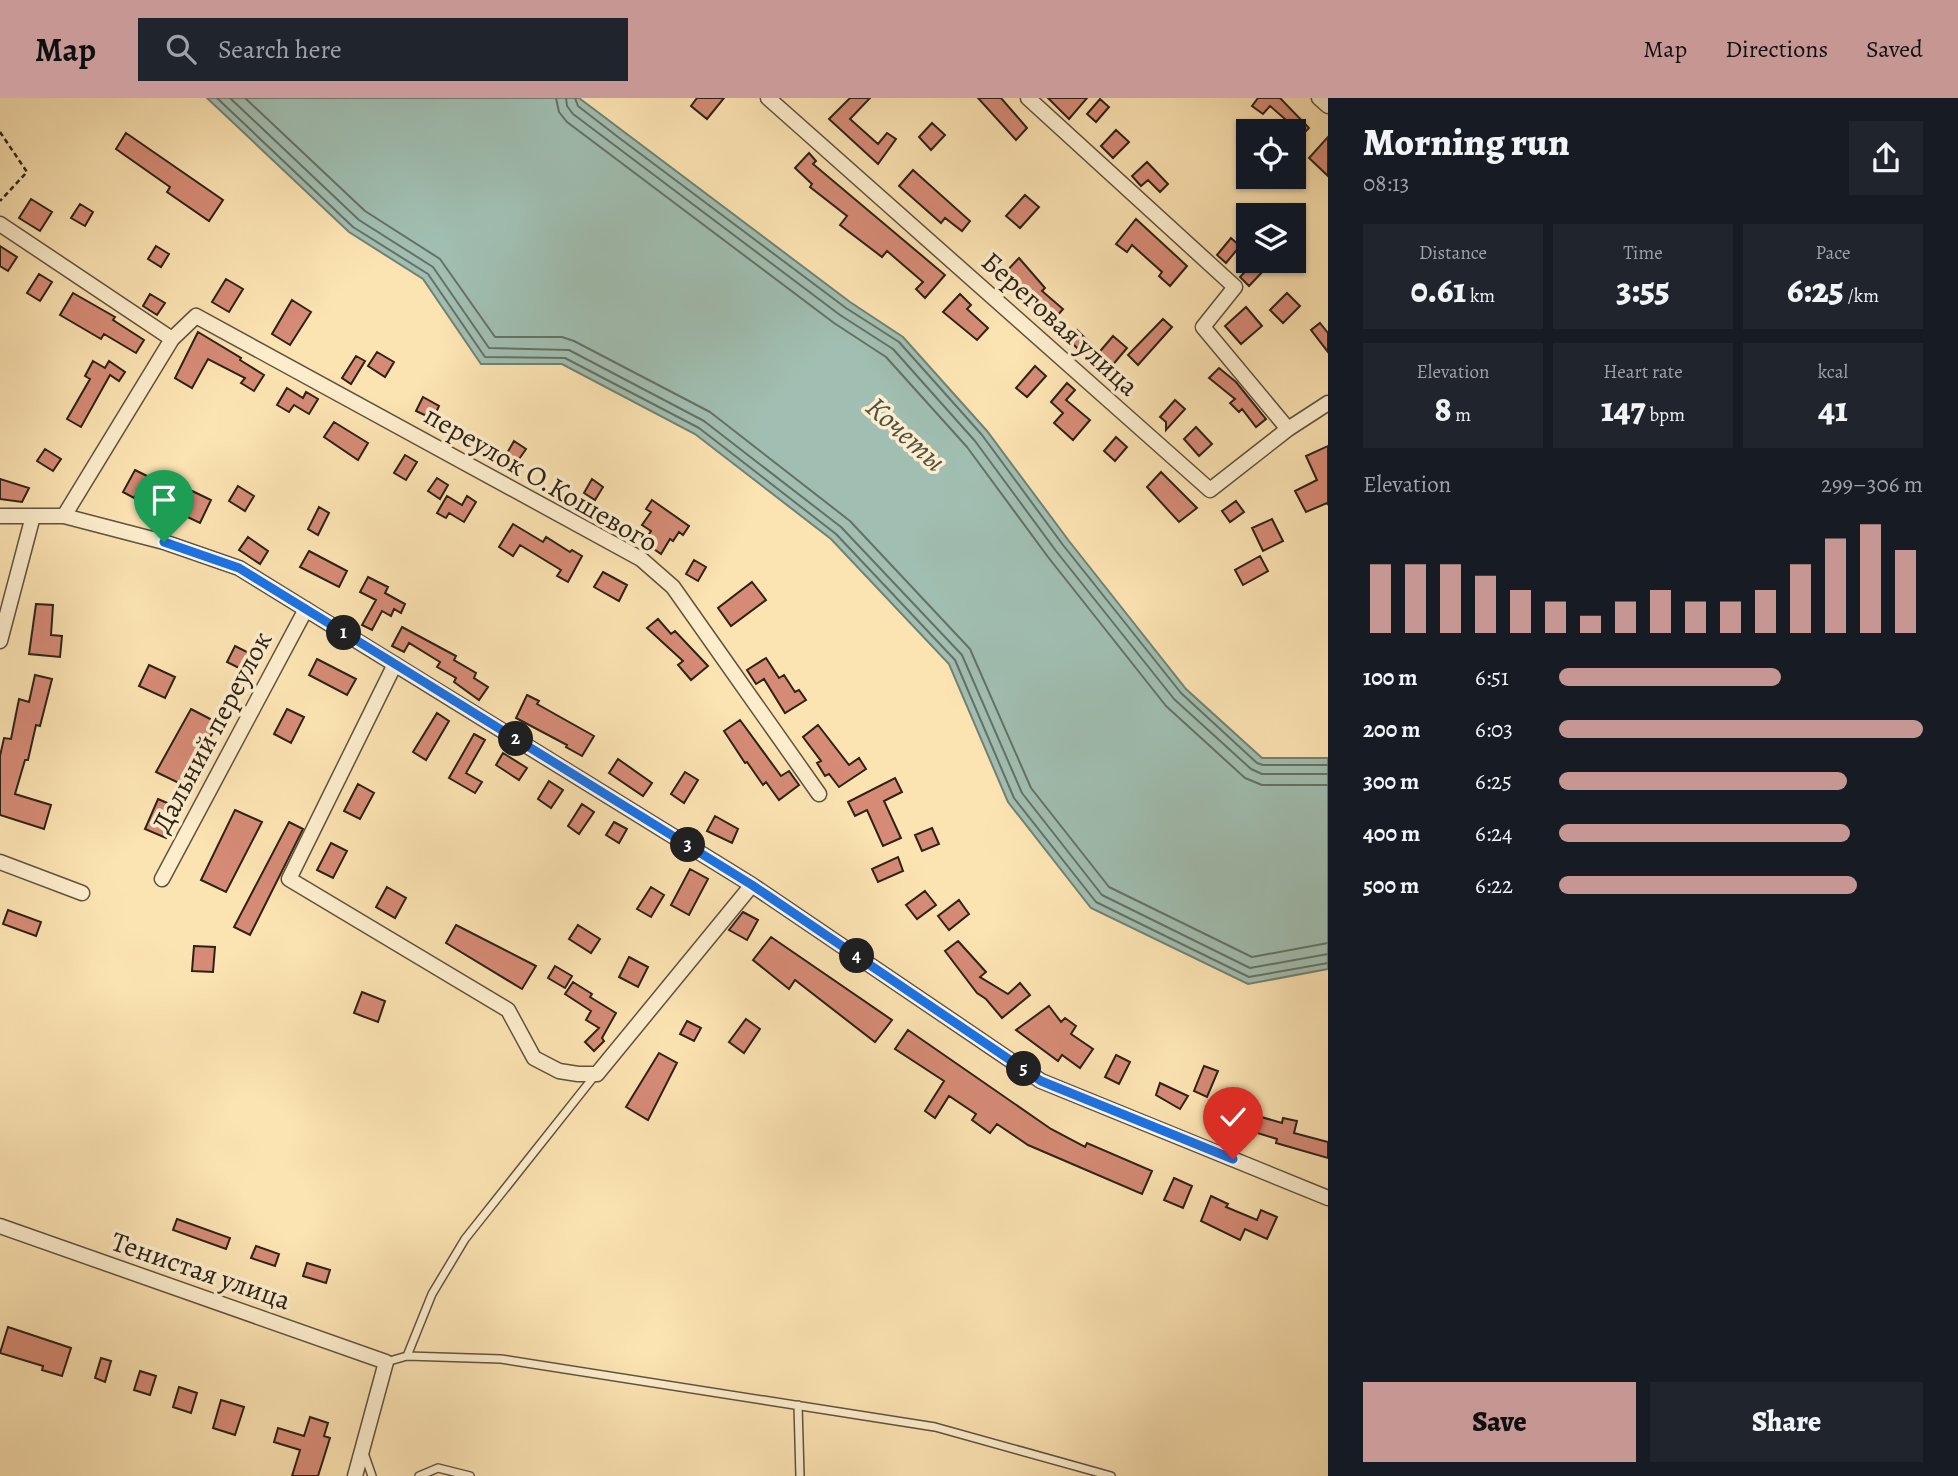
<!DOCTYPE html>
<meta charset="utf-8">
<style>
:root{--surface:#171b24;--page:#20242c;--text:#f1f3f6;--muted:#9ea1a6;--accent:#c59692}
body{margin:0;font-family:Alegreya,serif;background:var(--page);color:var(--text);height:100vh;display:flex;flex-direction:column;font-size:26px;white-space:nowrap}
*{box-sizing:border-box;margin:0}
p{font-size:23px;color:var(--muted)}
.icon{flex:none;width:38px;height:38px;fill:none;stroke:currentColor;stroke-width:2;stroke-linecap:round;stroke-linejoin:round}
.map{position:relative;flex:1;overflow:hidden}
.details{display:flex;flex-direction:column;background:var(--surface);width:630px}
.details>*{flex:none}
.fabs{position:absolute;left:1236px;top:21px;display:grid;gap:14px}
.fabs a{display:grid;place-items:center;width:70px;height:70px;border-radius:0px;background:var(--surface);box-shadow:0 2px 5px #0004;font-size:35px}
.pin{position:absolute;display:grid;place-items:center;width:60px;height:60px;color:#fff;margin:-72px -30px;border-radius:50% 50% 50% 0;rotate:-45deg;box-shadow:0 0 7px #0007}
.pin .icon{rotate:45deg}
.km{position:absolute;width:35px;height:35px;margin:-18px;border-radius:50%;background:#222;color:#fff;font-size:19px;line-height:35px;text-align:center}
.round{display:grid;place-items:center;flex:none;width:74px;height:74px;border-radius:0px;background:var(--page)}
.headline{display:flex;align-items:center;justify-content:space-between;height:119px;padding:0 35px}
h1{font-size:38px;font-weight:800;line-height:52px}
.metrics{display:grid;grid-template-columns:repeat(3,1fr);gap:10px;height:119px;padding:7px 35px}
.metrics div{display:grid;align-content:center;border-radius:0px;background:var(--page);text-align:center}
.metrics b{font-size:35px;font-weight:800}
.metrics small{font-size:19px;font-weight:400}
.metrics p{font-size:19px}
.chart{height:196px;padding:14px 35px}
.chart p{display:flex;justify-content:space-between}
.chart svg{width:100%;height:126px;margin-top:7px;stroke:var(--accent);stroke-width:6}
.action{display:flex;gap:14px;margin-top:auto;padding:14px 35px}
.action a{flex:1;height:80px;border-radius:0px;background:var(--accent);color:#111;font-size:28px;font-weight:800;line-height:80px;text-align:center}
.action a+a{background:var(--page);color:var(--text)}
ul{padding:0 35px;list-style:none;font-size:23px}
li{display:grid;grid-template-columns:112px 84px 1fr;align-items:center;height:52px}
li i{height:18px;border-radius:9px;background:var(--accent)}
header{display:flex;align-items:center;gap:42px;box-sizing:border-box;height:98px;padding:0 35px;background:var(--accent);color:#111}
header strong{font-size:33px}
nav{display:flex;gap:38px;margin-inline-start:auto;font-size:24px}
.search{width:490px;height:63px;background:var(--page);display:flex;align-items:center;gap:18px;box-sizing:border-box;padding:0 24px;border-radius:0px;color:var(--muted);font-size:26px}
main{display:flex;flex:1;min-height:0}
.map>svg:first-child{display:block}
.water{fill:#a0beb1;stroke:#728073;stroke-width:2}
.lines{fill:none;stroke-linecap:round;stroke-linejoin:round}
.shore{stroke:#667064;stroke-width:2}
.building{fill:#d68b76;stroke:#2c2217;stroke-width:2}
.service-casing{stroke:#60523e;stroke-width:10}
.minor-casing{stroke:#60523e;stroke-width:17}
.path{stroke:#2c2217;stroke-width:2.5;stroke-dasharray:5 3.5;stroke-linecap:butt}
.service{stroke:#fdedcd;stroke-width:7}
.minor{stroke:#fdedcd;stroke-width:14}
.route-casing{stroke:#fff;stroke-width:14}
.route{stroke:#1a73e8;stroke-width:9}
.labels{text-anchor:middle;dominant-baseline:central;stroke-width:7;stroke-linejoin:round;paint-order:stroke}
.street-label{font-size:28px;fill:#2c2217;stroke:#fdedcd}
.water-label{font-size:30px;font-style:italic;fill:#4f5145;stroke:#fdedcd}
</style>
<header>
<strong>Map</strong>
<div class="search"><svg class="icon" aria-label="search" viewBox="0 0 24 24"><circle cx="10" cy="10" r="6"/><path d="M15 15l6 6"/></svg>Search here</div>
<nav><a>Map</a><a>Directions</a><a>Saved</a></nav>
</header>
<main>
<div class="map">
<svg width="1328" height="1378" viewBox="0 0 1328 1378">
<rect width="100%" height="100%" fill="#fce3b2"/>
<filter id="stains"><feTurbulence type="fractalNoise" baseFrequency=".00286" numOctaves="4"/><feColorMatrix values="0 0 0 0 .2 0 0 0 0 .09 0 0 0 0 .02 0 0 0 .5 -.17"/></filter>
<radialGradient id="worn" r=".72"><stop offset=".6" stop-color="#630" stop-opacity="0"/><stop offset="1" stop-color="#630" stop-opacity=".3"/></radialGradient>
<!-- water -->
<path class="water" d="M 207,0 L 579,0 L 850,204 L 903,239 L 987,333 L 1069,443 L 1186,591 L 1262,660 L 1328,660 L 1328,871 L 1248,886 L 1091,810 L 1008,704 L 949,566 L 831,441 L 695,336 L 562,266 L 481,266 L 423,181 L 349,134 Z"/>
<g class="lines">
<!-- shore -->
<path class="shore" d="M 217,0 L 353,129 L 428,176 L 485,259 L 565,260 L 699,330 L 836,436 L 955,562 L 1014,700 L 1096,804 L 1249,879 L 1328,865
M 230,0 L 359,122 L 433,169 L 489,250 L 569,252 L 704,323 L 841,429 L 962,557 L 1022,695 L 1102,797 L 1250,870 L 1328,856
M 245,0 L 365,113 L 440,161 L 495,239 L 562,239 L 574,243 L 710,314 L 850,423 L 970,551 L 1031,690 L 1109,789 L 1252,859 L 1328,845
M 556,0 L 559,14 L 567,24 L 834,225 L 886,259 L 967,349 L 1048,459 L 1166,608 L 1245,680 L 1262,687 L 1328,687
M 566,0 L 567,8 L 573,16 L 840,217 L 893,251 L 975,343 L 1056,453 L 1174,601 L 1251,671 L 1262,676 L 1328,676
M 575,0 L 578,8 L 618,39 L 846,210 L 899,244 L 982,337 L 1063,447 L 1181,595 L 1257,665 L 1263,667 L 1328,667"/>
</g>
<!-- building -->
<path class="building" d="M 697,0 L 724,0 L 707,21 L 691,8 Z
M 850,0 L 870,0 L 850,21 L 878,46 L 887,35 L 896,41 L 878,66 L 829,21 Z
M 978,0 L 1001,0 L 1027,30 L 1016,42 Z
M 1048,0 L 1087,0 L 1069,21 Z
M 1258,0 L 1280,0 L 1309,30 L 1293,46 L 1293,28 L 1270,8 L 1263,16 L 1252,8 Z
M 1100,1 L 1109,9 L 1096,24 L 1087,16 Z
M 932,25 L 945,37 L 931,52 L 919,39 Z
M 1116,32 L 1129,44 L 1113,60 L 1101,48 Z
M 126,35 L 223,102 L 209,123 L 167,94 L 170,89 L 116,51 Z
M 1328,39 L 1328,78 L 1309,60 Z
M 809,55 L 816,63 L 813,66 L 945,177 L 925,200 L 916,191 L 923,184 L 887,153 L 882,159 L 840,127 L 847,118 L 810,89 L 812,86 L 795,70 Z
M 1147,64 L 1168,86 L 1160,94 L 1148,82 L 1141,88 L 1132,78 Z
M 913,72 L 970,123 L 962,133 L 945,120 L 941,125 L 899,88 Z
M 1025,97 L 1039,109 L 1020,130 L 1006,118 Z
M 31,101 L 52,114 L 40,133 L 19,120 Z
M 80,106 L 93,114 L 85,128 L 71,120 Z
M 1136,121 L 1187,168 L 1170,188 L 1159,178 L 1162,174 L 1132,147 L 1127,154 L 1116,146 Z
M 1231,140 L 1240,148 L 1226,165 L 1217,157 Z
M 0,148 L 17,159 L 8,173 L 0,168 Z
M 156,148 L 169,156 L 161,169 L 148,161 Z
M 1019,160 L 1045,190 L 1042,193 L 1063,211 L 1050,226 L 1042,219 L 1044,216 L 1003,177 Z
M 1255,163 L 1265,171 L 1249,188 L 1240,179 Z
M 39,176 L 52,184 L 40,203 L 27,195 Z
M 226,181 L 243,191 L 229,214 L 212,204 Z
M 73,195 L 115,219 L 113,222 L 144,242 L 136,255 L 104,236 L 101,241 L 60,217 Z
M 1287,195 L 1300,208 L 1283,225 L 1270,212 Z
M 150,196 L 165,205 L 157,217 L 143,208 Z
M 960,196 L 971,207 L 967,211 L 988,230 L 977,242 L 943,214 Z
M 292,202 L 311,214 L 290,247 L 272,236 Z
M 1246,209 L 1262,228 L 1241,246 L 1225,228 Z
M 1163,221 L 1172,229 L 1138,267 L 1128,257 Z
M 1320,225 L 1328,235 L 1328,254 L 1311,232 Z
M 1077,232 L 1092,247 L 1083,256 L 1068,241 Z
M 198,234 L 241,260 L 240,262 L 264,277 L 254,293 L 241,285 L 245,280 L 208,261 L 192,290 L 175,280 Z
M 1113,238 L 1127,250 L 1110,270 L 1096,258 Z
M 377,254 L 394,264 L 385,279 L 368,268 Z
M 356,258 L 365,263 L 351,286 L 342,280 Z
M 93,263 L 105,270 L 109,263 L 125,274 L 119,283 L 110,277 L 81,329 L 67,321 L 90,281 L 85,278 Z
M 1035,268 L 1046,278 L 1027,299 L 1016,290 Z
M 1219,270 L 1236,284 L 1266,321 L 1256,329 L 1242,311 L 1239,314 L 1230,305 L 1235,301 L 1209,280 Z
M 1067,285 L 1075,292 L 1066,302 L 1090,322 L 1073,342 L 1054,325 L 1063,315 L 1051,304 Z
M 287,290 L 303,300 L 306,294 L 318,301 L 309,316 L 294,307 L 289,314 L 277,307 Z
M 423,299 L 439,308 L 433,321 L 416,313 Z
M 1175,302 L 1185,311 L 1166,332 L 1166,324 L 1160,319 Z
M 334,324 L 368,345 L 358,362 L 324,339 Z
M 1196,329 L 1212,346 L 1199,358 L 1184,341 Z
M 1116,339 L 1127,349 L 1115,363 L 1104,353 Z
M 514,343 L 526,351 L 517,364 L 506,357 Z
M 1328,348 L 1328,407 L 1327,405 L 1306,414 L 1295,393 L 1317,382 L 1306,358 Z
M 45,351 L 61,361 L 53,373 L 37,363 Z
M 405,357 L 417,364 L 406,382 L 394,375 Z
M 135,372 L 165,387 L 154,407 L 136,397 L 134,400 L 123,394 Z
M 1161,374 L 1197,410 L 1179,424 L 1147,389 Z
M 437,380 L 448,387 L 440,401 L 428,393 Z
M 0,381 L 29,390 L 22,404 L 0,401 Z
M 592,381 L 603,389 L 595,402 L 584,395 Z
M 238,388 L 254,398 L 245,413 L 229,403 Z
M 188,391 L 211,402 L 200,425 L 177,414 Z
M 447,398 L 462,407 L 467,398 L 476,404 L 464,424 L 449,415 L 446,420 L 437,415 Z
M 652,402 L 689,428 L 683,437 L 679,434 L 673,443 L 670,441 L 661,456 L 644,444 L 651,433 L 642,427 L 651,414 L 646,411 Z
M 1236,403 L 1244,414 L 1230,424 L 1222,413 Z
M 319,409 L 329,415 L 318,437 L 308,431 Z
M 1272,421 L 1283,443 L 1263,453 L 1252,430 Z
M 513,426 L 543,444 L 546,439 L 570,454 L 572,452 L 582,458 L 568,484 L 557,478 L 561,472 L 520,447 L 513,458 L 499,449 Z
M 248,439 L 268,453 L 260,466 L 239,452 Z
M 309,453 L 347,473 L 339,489 L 300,469 Z
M 1260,458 L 1268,473 L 1243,487 L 1235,472 Z
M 694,462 L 706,469 L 698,483 L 686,476 Z
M 603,474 L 627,487 L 619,503 L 594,489 Z
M 368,479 L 388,489 L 385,495 L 405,506 L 401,515 L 394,511 L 391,518 L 382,513 L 372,532 L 362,527 L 376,502 L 360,494 Z
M 752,484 L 766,502 L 731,528 L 718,510 Z
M 36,506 L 53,507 L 51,537 L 62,538 L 60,559 L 29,556 Z
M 658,521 L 671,536 L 675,533 L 708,568 L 691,582 L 678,567 L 683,563 L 647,530 Z
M 402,529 L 456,558 L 454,562 L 476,575 L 474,580 L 488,589 L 479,602 L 454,584 L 456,580 L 437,569 L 440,564 L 409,545 L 404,554 L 392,548 Z
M 235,548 L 257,559 L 249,575 L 227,564 Z
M 766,560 L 779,580 L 784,577 L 795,594 L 799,592 L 806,602 L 785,615 L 764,581 L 756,586 L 747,572 Z
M 317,561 L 356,581 L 347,597 L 309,577 Z
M 149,567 L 175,579 L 165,600 L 139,588 Z
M 35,577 L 52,581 L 40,628 L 36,627 L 28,662 L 25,662 L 15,696 L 51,707 L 44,731 L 0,717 L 0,658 L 4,640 L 11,641 L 19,601 L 29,604 Z
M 527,597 L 539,603 L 537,606 L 594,638 L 582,658 L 566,649 L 567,647 L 516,620 Z
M 191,611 L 218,625 L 183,687 L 156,674 Z
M 287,611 L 304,619 L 291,645 L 274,636 Z
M 437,615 L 449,623 L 426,662 L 413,654 Z
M 740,622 L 781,678 L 789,673 L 799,687 L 779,702 L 766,684 L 763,687 L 747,664 L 745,665 L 724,633 Z
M 818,627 L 849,667 L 859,660 L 866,671 L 839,689 L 829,676 L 825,678 L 817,665 L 821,663 L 803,639 Z
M 474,636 L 485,642 L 466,675 L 482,684 L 475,695 L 449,680 Z
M 503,655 L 527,670 L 519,682 L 496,667 Z
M 618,661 L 652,685 L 643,698 L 609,675 Z
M 685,674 L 698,682 L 684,705 L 671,696 Z
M 895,680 L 902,694 L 884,703 L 901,740 L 883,748 L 867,712 L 855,718 L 848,704 Z
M 549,683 L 563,692 L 551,710 L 538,701 Z
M 358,686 L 374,695 L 360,721 L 344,713 Z
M 158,701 L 179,710 L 166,740 L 145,731 Z
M 582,706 L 594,714 L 579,736 L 568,728 Z
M 235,712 L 262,724 L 226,794 L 201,782 Z
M 715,718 L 738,731 L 732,745 L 707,733 Z
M 289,724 L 303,731 L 250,837 L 234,829 Z
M 614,724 L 627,731 L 619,745 L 606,737 Z
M 932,730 L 939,746 L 922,753 L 915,737 Z
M 331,745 L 347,753 L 333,780 L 317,772 Z
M 898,759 L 903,773 L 878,784 L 872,771 Z
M 690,771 L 708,781 L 689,817 L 671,807 Z
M 387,789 L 406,800 L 395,820 L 376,809 Z
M 651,789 L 664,797 L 651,819 L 637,811 Z
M 925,793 L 936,807 L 917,821 L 906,807 Z
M 959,802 L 969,816 L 949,832 L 938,818 Z
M 8,812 L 41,824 L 36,838 L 3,826 Z
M 743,814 L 758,822 L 747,842 L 729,832 Z
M 456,827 L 536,868 L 522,891 L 446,845 Z
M 578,827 L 600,841 L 591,855 L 569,841 Z
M 771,839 L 892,922 L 875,944 L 795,882 L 789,891 L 753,862 Z
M 958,843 L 986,874 L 980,879 L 1008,896 L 1020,885 L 1030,897 L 1002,920 L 986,901 L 977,895 L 945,853 Z
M 194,848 L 215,849 L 213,874 L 192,873 Z
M 629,859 L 648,869 L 638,889 L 619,879 Z
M 555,868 L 572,878 L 565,890 L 548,880 Z
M 573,884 L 592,896 L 590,899 L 616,915 L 602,940 L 604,943 L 594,953 L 585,944 L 599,930 L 586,922 L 591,913 L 565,896 Z
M 362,894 L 385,903 L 378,924 L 354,915 Z
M 1049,908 L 1061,924 L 1065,920 L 1076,928 L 1071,936 L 1093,951 L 1080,970 L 1062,957 L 1058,963 L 1016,932 Z
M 746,921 L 760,931 L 744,955 L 729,944 Z
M 687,923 L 701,930 L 694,943 L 680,936 Z
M 908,932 L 1051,1031 L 1085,1049 L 1087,1045 L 1152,1073 L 1142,1096 L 1028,1047 L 997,1026 L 990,1035 L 972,1022 L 976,1016 L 949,998 L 935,1020 L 925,1013 L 944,983 L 895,951 Z
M 659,955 L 677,965 L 648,1022 L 626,1009 Z
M 1116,957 L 1130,964 L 1119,986 L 1105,979 Z
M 1204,968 L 1218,973 L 1207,999 L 1194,993 Z
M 1160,985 L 1188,998 L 1180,1011 L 1156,997 Z
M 1217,1002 L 1228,1005 L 1227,1009 L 1282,1025 L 1283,1020 L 1297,1023 L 1294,1035 L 1328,1044 L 1328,1060 L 1276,1045 L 1277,1041 L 1238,1029 L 1239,1025 L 1213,1018 Z
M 1174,1080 L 1192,1088 L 1183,1110 L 1164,1102 Z
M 1211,1098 L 1228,1106 L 1226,1109 L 1257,1122 L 1261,1112 L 1277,1119 L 1267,1141 L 1245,1131 L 1240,1142 L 1201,1123 Z
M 177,1121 L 230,1140 L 226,1151 L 173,1132 Z
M 256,1148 L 279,1156 L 275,1168 L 251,1160 Z
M 307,1165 L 330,1172 L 326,1185 L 303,1178 Z
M 8,1229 L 71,1250 L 62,1278 L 42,1272 L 43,1268 L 0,1255 Z
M 101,1260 L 111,1263 L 105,1284 L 95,1280 Z
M 140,1273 L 156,1278 L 150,1297 L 134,1292 Z
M 179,1289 L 197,1295 L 191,1315 L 173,1309 Z
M 221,1302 L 244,1309 L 235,1337 L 213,1330 Z
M 310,1319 L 328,1325 L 324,1338 L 330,1340 L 318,1378 L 292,1378 L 300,1352 L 274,1344 L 278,1330 L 304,1338 Z"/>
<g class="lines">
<defs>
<path id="service" d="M 407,1258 L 501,1261 L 935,1329 L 1111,1378
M 386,1264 L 407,1258 L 432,1196 L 465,1141 L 596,976
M 798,1307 L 800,1378
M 364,1355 L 372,1378
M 419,1378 L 438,1370 L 470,1378"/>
<path id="minor" d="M 768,0 L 1210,392 L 1288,331 L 1328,305
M 1028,0 L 1235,189 L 1203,229 L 1288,331
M 1319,0 L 1328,8
M 0,126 L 172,241
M 0,418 L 64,418 L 164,444 L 239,470 L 752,787 L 1041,983 L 1328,1100
M 64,418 L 172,241 L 196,218 L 641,461 L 673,489 L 819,696
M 0,543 L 33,418
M 395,566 L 289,781 L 508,912 L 534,960 L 559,973 L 578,976 L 597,976 L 752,787
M 0,764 L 82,795
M 162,781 L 306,511
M 0,1128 L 386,1264 L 355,1378"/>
</defs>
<!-- service casing -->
<use href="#service" class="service-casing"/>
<!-- minor casing -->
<use href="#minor" class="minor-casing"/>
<!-- path -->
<path class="path" d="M 0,34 L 27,74 L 0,103"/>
<!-- service -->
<use href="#service" class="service"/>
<!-- minor -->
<use href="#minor" class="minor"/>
</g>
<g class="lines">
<defs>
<path id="route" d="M 164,444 L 239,470 L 395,566 L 752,787 L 1041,983 L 1233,1061"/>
</defs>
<!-- route casing -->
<use href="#route" class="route-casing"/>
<!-- route -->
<use href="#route" class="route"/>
</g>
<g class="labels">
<!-- street labels -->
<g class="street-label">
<text transform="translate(1060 226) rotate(42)">Береговая улица</text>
<text transform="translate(541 381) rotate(30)">переулок О.Кошевого</text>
<text transform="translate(212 634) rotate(-62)">Дальний переулок</text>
<text transform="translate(201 1173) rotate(19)">Тенистая улица</text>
</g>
<!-- water labels -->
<g class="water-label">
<text transform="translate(906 336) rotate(42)">Кочеты</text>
</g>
</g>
<rect width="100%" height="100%" filter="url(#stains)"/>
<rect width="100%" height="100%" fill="url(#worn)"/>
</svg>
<div class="fabs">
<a><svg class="icon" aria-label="locate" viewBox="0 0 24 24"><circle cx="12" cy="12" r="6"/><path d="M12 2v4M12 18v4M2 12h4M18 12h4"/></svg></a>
<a><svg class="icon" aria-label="layers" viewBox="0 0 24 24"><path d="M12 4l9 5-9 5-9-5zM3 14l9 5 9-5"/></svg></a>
</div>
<div class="pin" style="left:164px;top:444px;background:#1e9e55"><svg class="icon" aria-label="arrive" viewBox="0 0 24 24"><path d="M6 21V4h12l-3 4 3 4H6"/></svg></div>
<div class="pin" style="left:1233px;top:1061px;background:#d93025"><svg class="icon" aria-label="check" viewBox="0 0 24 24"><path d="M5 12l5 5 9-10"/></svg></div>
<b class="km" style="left:344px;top:535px">1</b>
<b class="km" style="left:516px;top:641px">2</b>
<b class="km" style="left:688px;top:747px">3</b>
<b class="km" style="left:857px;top:858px">4</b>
<b class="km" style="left:1024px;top:971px">5</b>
</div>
<section class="details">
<div class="headline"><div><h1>Morning run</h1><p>08:13</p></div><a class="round"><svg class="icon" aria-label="share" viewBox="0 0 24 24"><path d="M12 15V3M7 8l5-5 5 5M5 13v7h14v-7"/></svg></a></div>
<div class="metrics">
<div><p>Distance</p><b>0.61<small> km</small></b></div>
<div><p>Time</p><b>3:55</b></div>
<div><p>Pace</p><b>6:25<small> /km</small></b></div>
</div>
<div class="metrics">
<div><p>Elevation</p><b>8<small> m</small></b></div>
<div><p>Heart rate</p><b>147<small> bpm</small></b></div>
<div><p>kcal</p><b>41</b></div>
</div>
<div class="chart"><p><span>Elevation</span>299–306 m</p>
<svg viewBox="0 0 160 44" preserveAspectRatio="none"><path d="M5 44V20M15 44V20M25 44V20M35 44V24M45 44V29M55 44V33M65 44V38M75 44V33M85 44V29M95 44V33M105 44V33M115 44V29M125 44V20M135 44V11M145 44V6M155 44V15"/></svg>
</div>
<ul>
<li><b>100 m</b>6:51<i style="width:61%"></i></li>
<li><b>200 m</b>6:03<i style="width:100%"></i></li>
<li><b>300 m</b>6:25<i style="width:79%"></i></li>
<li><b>400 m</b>6:24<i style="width:80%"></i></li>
<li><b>500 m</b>6:22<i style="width:82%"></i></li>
</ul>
<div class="action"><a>Save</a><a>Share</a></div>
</section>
</main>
